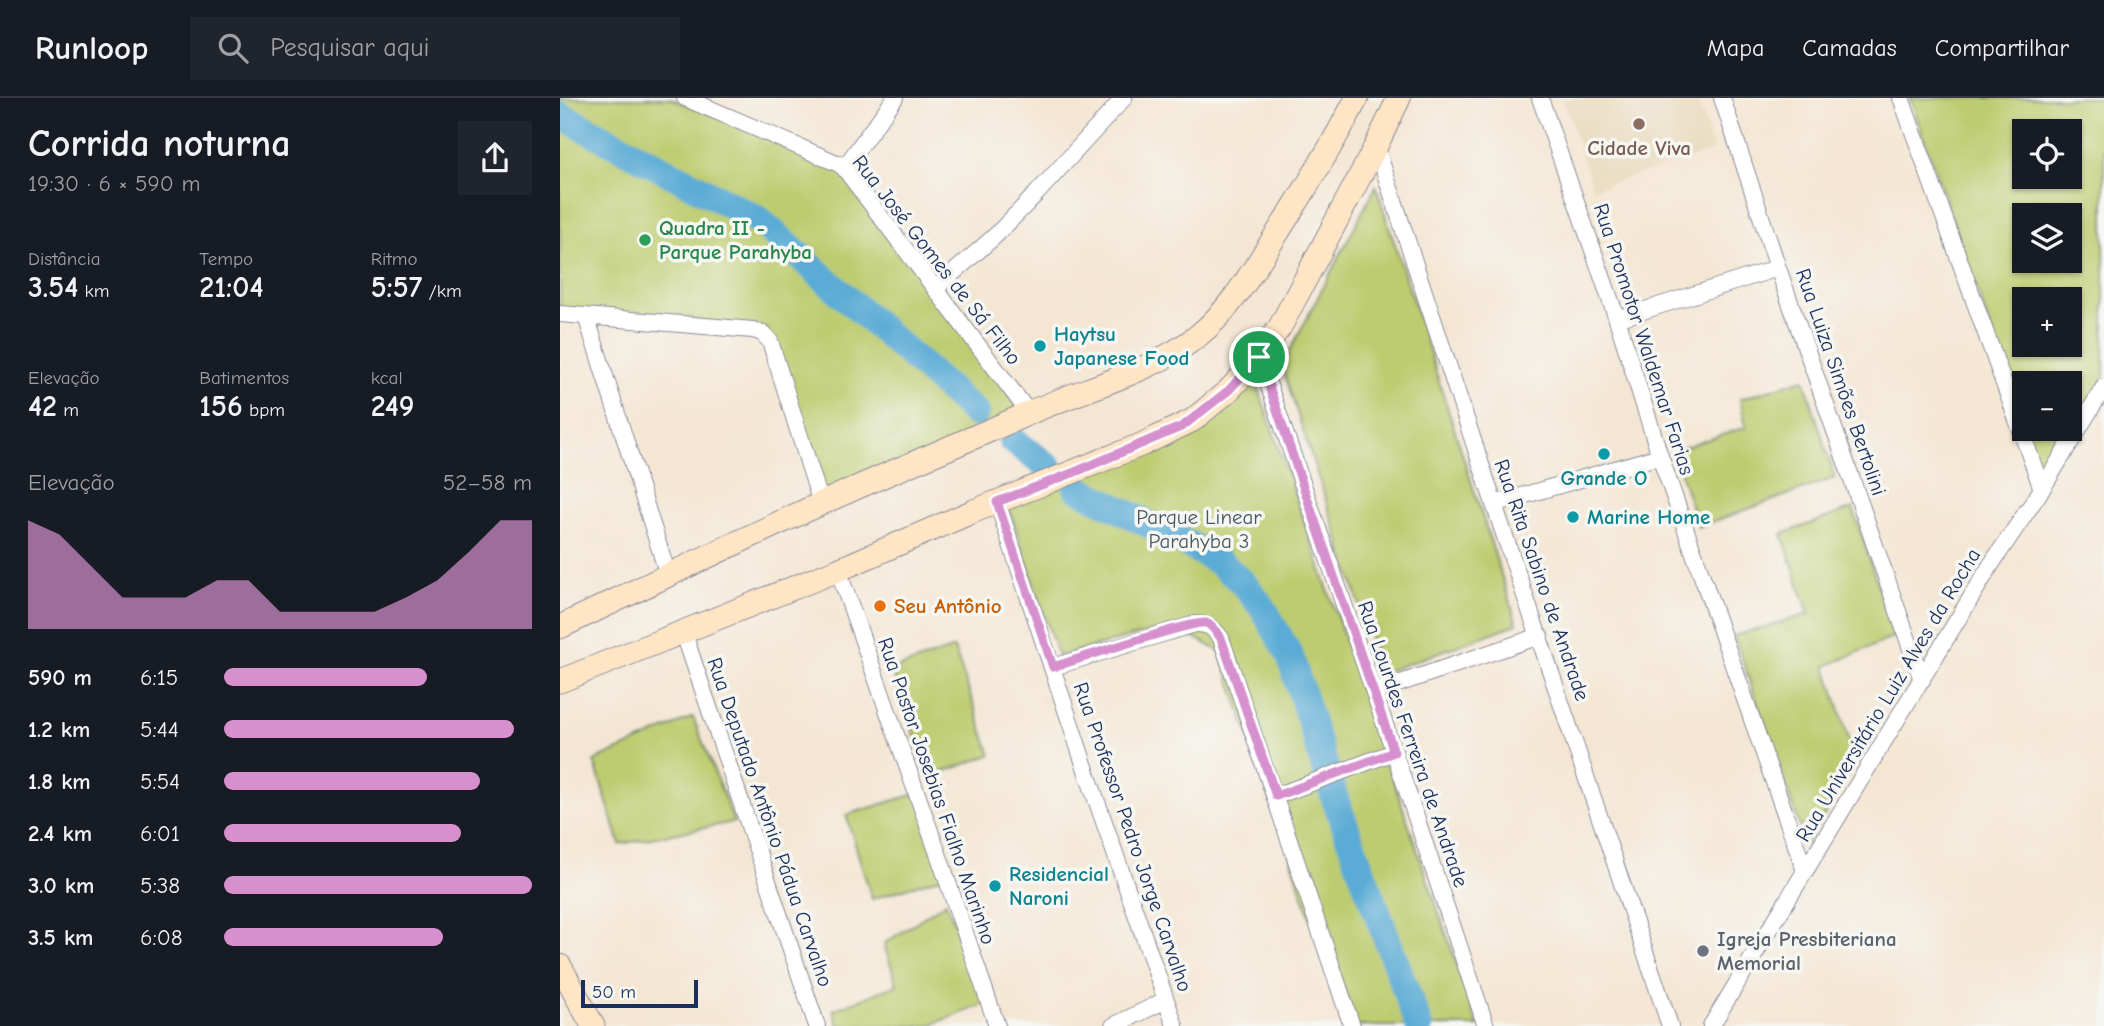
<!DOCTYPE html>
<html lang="pt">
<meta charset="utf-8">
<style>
:root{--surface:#171b24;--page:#20242c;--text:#f1f3f6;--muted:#9ea1a6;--line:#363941;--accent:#d690ce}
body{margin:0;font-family:"Comic Neue",sans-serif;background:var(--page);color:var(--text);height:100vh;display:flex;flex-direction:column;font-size:26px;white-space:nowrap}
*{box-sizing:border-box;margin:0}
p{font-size:23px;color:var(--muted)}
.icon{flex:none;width:38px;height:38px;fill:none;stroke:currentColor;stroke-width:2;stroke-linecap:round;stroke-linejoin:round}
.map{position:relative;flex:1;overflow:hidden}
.sheet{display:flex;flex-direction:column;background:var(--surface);width:560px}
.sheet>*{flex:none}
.tools{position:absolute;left:1452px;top:21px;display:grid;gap:14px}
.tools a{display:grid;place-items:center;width:70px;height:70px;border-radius:0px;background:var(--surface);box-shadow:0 2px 5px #0004;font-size:35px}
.scale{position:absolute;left:21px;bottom:18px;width:117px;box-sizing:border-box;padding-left:7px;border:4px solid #1b2f5e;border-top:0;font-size:19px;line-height:24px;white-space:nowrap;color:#1b2f5e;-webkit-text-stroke:5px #f6f6f2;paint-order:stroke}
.pin{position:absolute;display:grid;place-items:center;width:60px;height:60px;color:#fff;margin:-30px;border:4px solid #fff;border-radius:50%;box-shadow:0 2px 7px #0007}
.round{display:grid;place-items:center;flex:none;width:74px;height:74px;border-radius:0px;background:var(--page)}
.summary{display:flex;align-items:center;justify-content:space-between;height:119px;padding:0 28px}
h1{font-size:38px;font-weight:700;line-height:52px}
.stats{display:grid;grid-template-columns:repeat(3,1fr);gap:10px;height:119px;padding:7px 28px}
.stats div{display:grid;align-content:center}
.stats b{font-size:30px;font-weight:700}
.stats small{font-size:19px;font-weight:400}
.stats p{font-size:19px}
.chart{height:196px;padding:14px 28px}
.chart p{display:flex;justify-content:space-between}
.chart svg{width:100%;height:126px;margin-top:7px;fill:var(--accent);opacity:.7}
ul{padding:0 28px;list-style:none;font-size:23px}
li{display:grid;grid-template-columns:112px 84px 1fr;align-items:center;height:52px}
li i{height:18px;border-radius:9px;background:var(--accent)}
header{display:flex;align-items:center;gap:42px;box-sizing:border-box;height:98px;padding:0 35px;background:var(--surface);border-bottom:2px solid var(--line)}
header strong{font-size:33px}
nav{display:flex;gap:38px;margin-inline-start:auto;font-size:24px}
.search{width:490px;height:63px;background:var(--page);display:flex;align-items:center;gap:18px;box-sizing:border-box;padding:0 24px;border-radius:0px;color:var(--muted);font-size:26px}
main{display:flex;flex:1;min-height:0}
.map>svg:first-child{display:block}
.built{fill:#e8d9ba}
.green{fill:#bdcc6f;stroke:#6c7e66;stroke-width:2;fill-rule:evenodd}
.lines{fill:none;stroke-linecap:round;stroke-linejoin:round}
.river{stroke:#5aabd5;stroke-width:28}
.minor-casing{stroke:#888a98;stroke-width:18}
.secondary-casing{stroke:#888a98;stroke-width:25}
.minor{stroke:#fff;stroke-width:16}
.secondary{stroke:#fee5c5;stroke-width:23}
.route-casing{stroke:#fff;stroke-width:14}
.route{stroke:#d690ce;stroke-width:9}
.education-dot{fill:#8d6e63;stroke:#f6f6f2;stroke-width:2.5}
.leisure-dot{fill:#2e9e5b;stroke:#f6f6f2;stroke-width:2.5}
.culture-dot{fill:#0f9aa8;stroke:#f6f6f2;stroke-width:2.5}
.food-dot{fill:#e8710a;stroke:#f6f6f2;stroke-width:2.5}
.worship-dot{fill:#6b7280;stroke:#f6f6f2;stroke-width:2.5}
.labels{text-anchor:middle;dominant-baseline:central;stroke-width:7;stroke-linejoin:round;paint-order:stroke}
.education-label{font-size:21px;font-weight:bold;fill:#785e54;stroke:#f6f6f2}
.leisure-label{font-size:21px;font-weight:bold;fill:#27864d;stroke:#f6f6f2;text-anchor:start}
.street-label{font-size:21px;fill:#1b2f5e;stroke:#f6f6f2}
.culture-label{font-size:21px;font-weight:bold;fill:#0d838f;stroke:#f6f6f2;text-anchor:start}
.park-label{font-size:21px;fill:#445662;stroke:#f6f6f2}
.food-label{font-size:21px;font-weight:bold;fill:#c56008;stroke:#f6f6f2;text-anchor:start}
.worship-label{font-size:21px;font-weight:bold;fill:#5b616d;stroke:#f6f6f2;text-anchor:start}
</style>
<header>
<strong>Runloop</strong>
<div class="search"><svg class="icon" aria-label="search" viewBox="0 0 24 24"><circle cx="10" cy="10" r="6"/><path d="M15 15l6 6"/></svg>Pesquisar aqui</div>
<nav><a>Mapa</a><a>Camadas</a><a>Compartilhar</a></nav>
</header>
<main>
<section class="sheet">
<div class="summary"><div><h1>Corrida noturna</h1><p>19:30 · 6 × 590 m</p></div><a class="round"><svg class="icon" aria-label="share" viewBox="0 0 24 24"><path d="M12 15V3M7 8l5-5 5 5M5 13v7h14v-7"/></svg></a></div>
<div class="stats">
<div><p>Distância</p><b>3.54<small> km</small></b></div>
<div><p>Tempo</p><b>21:04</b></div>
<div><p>Ritmo</p><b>5:57<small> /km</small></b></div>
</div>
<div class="stats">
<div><p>Elevação</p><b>42<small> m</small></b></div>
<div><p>Batimentos</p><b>156<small> bpm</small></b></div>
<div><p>kcal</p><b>249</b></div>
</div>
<div class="chart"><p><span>Elevação</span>52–58 m</p>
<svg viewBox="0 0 160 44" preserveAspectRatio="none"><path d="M0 44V6L10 11L20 22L30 33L40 33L50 33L60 27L70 27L80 38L90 38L100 38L110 38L120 33L130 27L140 17L150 6L160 6V44z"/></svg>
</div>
<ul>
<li><b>590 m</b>6:15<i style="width:66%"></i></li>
<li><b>1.2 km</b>5:44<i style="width:94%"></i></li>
<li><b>1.8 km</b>5:54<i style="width:83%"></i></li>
<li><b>2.4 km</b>6:01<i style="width:77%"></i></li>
<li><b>3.0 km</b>5:38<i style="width:100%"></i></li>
<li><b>3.5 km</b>6:08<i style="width:71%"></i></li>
</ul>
</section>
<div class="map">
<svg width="1544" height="928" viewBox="0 0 1544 928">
<rect width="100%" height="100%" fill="#f6f6f2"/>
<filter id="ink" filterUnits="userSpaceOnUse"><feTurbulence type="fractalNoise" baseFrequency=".0143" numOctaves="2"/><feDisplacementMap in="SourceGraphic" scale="14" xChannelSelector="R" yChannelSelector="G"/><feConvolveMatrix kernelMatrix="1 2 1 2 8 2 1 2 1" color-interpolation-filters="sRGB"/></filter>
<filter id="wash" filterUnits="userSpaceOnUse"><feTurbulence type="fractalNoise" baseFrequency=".00686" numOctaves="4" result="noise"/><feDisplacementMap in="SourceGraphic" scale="28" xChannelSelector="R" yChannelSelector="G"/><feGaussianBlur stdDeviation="1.57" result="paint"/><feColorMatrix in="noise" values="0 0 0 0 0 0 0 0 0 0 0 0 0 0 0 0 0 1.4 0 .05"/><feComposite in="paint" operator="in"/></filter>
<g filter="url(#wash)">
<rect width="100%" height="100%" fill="#f4e6d3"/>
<!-- built -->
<path class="built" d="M 1003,0 L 1137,0 L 1154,52 L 1033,91 Z"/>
<!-- green -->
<path class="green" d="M 0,0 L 110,0 L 281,67 L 464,316 L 264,404 L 207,230 L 0,214 Z
M 1350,0 L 1544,0 L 1544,282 L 1483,383 L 1465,331 L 1510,331 L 1510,285 L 1465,285 L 1465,330 ZM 1465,33 L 1510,33 L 1510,79 L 1465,79 ZM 1465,117 L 1510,117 L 1510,163 L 1465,163 ZM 1465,201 L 1510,201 L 1510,247 L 1465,247 Z
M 816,88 L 957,526 L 822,575 L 722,268 Z
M 691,269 L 918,928 L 787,928 L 660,553 L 612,528 L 498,558 L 451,415 L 437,403 L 623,328 Z
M 1244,281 L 1275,380 L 1138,429 L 1113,353 L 1186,329 L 1180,301 Z
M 1293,410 L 1334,539 L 1266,568 L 1295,661 L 1247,749 L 1174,538 L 1249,516 L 1222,436 Z
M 394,550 L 431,657 L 369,679 L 332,572 Z
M 133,619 L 174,724 L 60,746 L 34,663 Z
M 362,694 L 388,777 L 312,801 L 286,717 Z
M 386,804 L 426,906 L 367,928 L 279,928 L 273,912 L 337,887 L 324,846 Z"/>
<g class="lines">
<!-- river -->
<path class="river" d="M 0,17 L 199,122 L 415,315
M 452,342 L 489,369
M 517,390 L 624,444 L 659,464 L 682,484 L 703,510 L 730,558 L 775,701 L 859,928"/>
</g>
</g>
<g filter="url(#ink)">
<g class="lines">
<defs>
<path id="minor" d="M 125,0 L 279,66 L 284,70 L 469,315
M 980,0 L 1057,221 L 1100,358 L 1245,773
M 1162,0 L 1218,170 L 1362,582
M 1341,0 L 1482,391
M 816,48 L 934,406 L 1110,928
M 284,70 L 335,0
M 376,190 L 435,138 L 477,95 L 564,0
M 0,216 L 193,232 L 202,235 L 210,243 L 261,405
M 26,218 L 108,477
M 1057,221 L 1218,170
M 699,259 L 814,594 L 926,928
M 437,404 L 528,678 L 615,928
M 934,406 L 1100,358
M 278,472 L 383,770 L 437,928
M 123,533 L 257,928
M 493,569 L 635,526 C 648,525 653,530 661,540 L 792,928
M 814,594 L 980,538
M 716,698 L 834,654
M 553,928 L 606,902
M 1151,928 L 1432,465 L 1482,391 L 1544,289"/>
<path id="secondary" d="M 0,529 C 86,488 172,446 258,407 C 327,375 398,347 467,316 C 523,290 590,276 639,237 C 667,214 686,184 705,154 C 738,104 769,53 797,0
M 0,583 L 278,472 L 414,413 L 583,346 L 633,322 L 669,292 L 684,276 L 720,229 L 816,48 L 839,0
M 0,868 L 33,928"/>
</defs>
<!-- minor casing -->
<use href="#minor" class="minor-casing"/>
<!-- secondary casing -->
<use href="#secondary" class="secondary-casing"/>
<!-- minor -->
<use href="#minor" class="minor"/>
<!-- secondary -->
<use href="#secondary" class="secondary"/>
</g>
</g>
<g class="lines" filter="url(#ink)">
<defs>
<path id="route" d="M 699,259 L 834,654 L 716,698 L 661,540 C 657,535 652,527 646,525 C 633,522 514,563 493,569 L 437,404 L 515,374 L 623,328 L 669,292 Z"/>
</defs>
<!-- route casing -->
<use href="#route" class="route-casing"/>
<!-- route -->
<use href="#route" class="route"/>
</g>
<!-- markers -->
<circle class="education-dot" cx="1079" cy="26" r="7"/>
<circle class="leisure-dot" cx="85" cy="142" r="7"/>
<g class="culture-dot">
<circle cx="480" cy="248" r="7"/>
<circle cx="1044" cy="356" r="7"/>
<circle cx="1013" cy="419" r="7"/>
<circle cx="435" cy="788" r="7"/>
</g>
<circle class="food-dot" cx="320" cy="508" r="7"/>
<circle class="worship-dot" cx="1143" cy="853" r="7"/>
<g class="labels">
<!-- education labels -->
<g class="education-label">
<text x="1079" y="50">Cidade Viva</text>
</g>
<!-- leisure labels -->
<g class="leisure-label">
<text x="99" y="130">Quadra II -<tspan x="99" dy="24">Parque Parahyba</tspan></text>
</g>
<!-- street labels -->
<g class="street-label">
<text transform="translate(377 162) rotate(52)">Rua José Gomes de Sá Filho</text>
<text transform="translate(1084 241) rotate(72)">Rua Promotor Waldemar Farias</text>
<text transform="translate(1281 284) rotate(71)">Rua Luiza Simões Bertolini</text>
<text transform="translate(982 482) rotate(71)">Rua Rita Sabino de Andrade</text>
<text transform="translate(1328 597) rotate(-59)">Rua Universitário Luiz Alves da Rocha</text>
<text transform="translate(853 646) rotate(71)">Rua Lourdes Ferreira de Andrade</text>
<text transform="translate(377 693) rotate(71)">Rua Pastor Josebias Fialho Marinho</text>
<text transform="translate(210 724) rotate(71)">Rua Deputado Antônio Pádua Carvalho</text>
<text transform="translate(573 739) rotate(71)">Rua Professor Pedro Jorge Carvalho</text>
</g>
<!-- culture labels -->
<g class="culture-label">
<text x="494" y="236">Haytsu<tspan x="494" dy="24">Japanese Food</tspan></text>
<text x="1044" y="380" text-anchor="middle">Grande O</text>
<text x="1027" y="419">Marine Home</text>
<text x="449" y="776">Residencial<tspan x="449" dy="24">Naroni</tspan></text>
</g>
<!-- park labels -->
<g class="park-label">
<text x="639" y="419">Parque Linear<tspan x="639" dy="24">Parahyba 3</tspan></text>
</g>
<!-- food labels -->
<g class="food-label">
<text x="334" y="508">Seu Antônio</text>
</g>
<!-- worship labels -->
<g class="worship-label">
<text x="1157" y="841">Igreja Presbiteriana<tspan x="1157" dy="24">Memorial</tspan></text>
</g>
</g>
</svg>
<div class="tools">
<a><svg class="icon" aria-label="locate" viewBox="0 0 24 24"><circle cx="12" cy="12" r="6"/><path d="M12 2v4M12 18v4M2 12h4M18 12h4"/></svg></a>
<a><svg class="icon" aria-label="layers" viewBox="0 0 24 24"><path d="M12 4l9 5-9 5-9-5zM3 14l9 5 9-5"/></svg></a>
<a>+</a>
<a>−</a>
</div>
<div class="scale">50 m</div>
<div class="pin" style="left:699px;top:259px;background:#1e9e55"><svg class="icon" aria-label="arrive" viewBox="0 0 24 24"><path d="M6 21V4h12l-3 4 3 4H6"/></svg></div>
</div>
</main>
